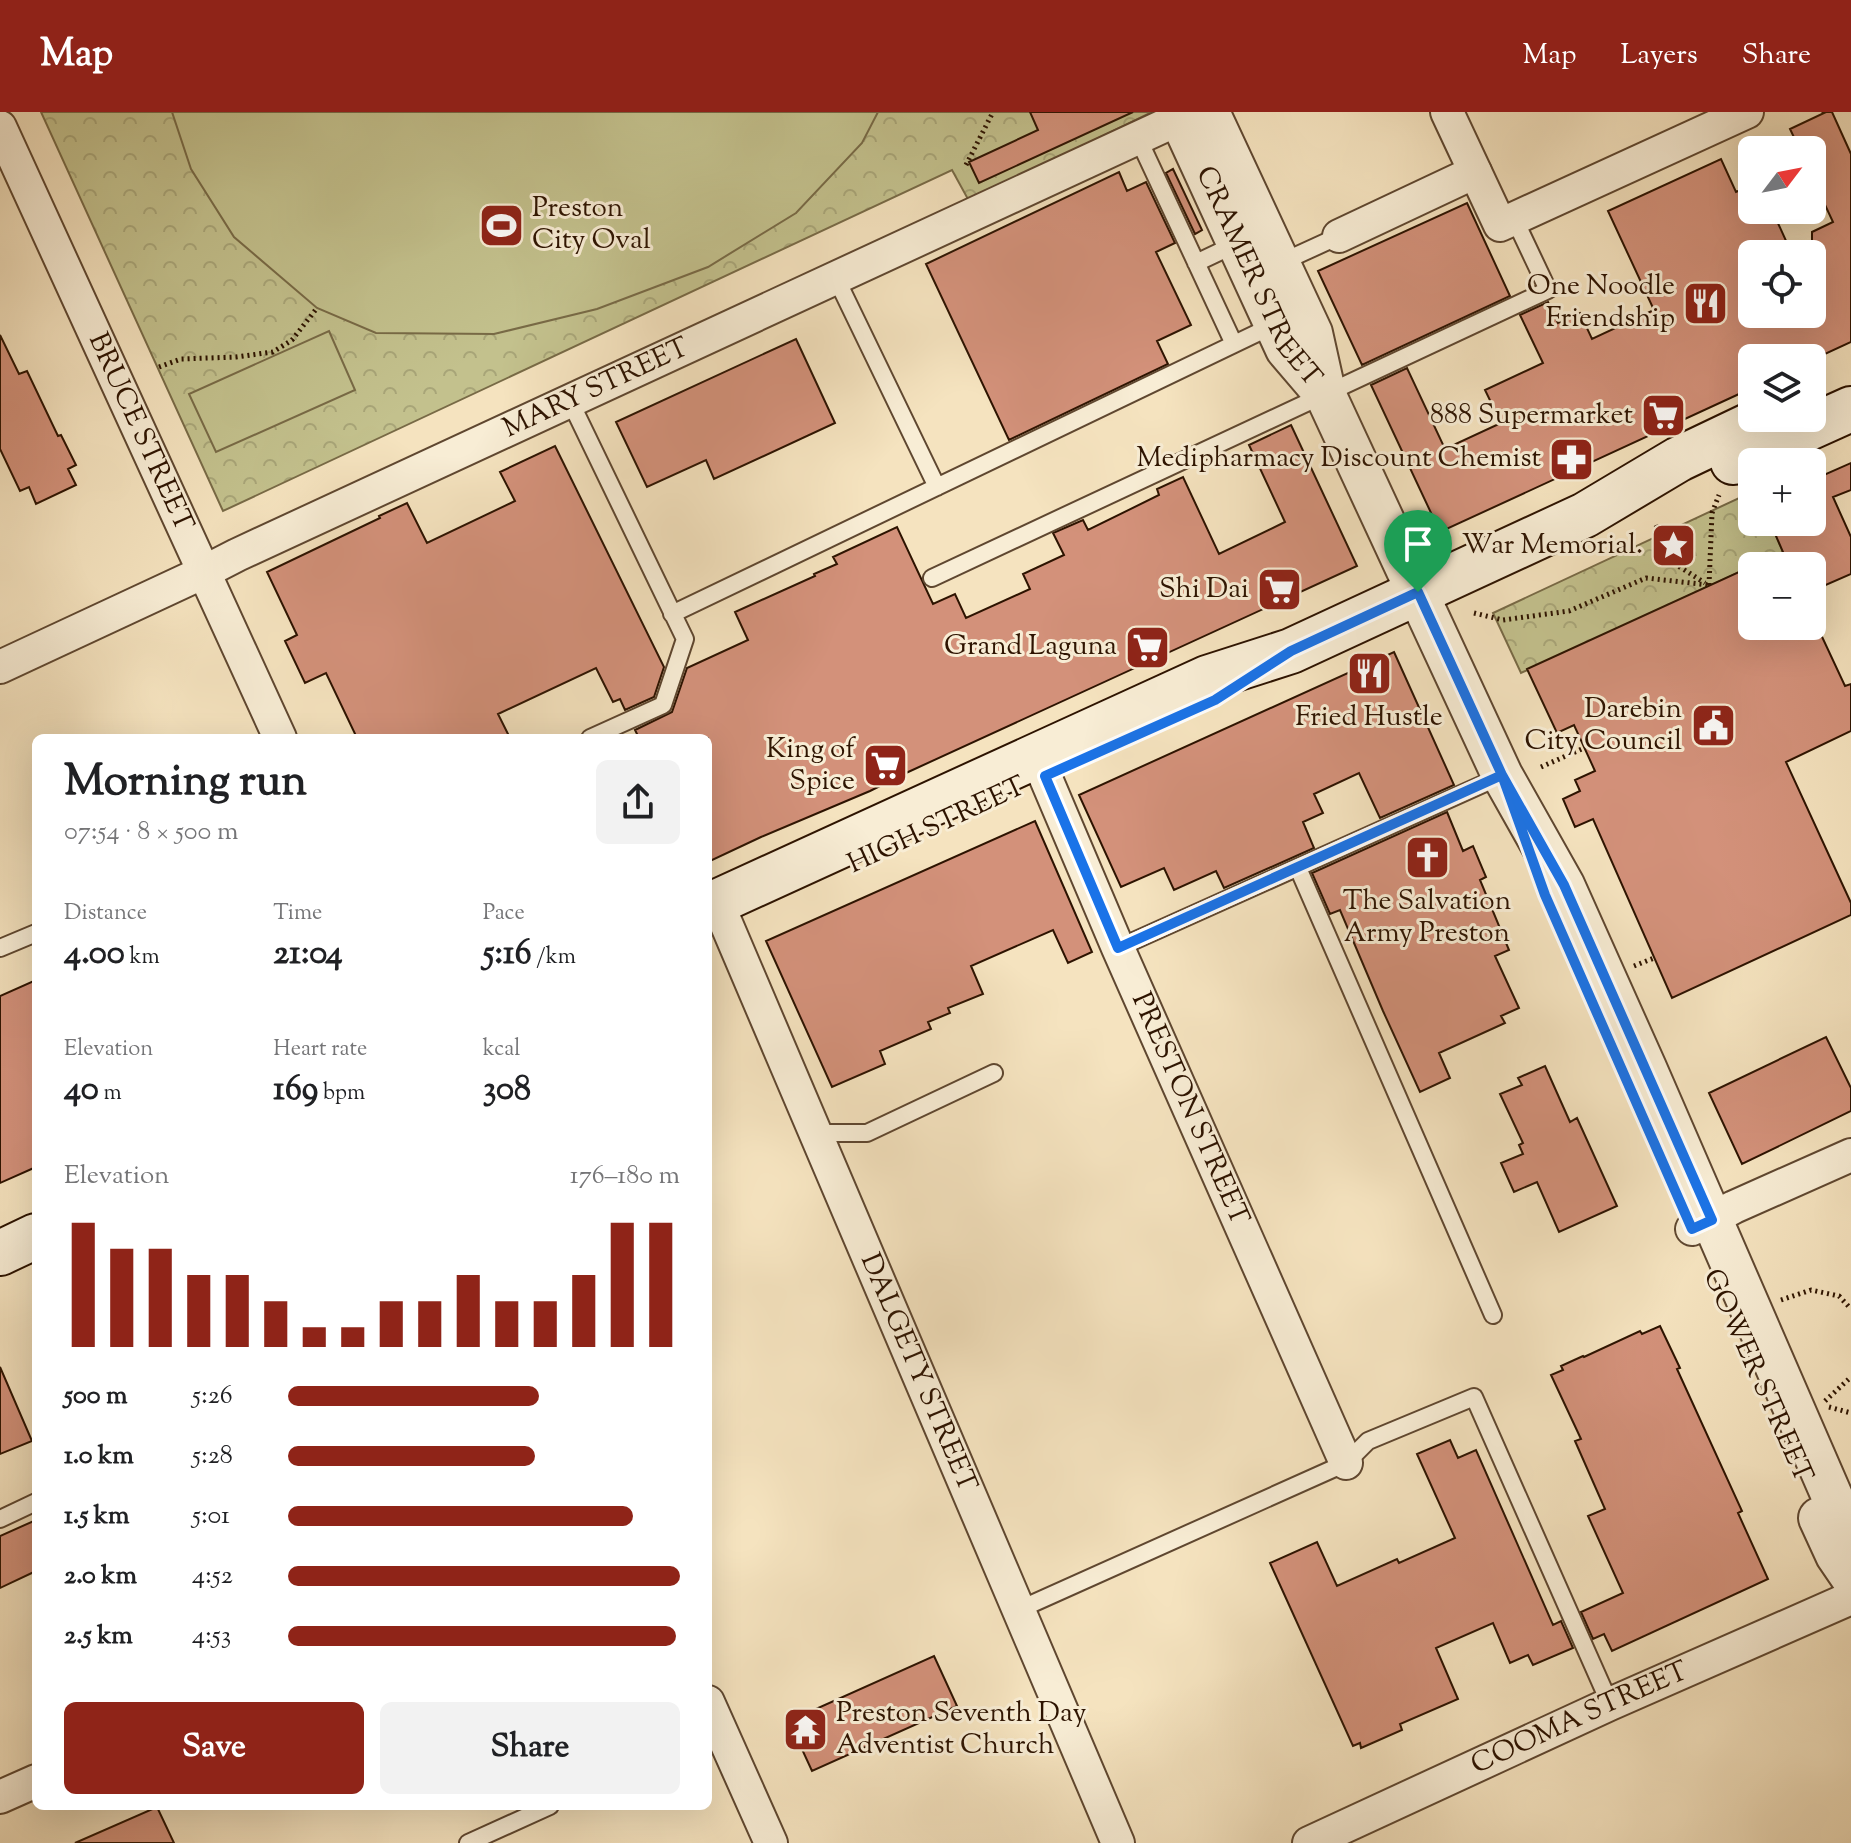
<!DOCTYPE html>
<meta charset="utf-8">
<style>
:root{--surface:#fff;--page:#f2f2f2;--text:#202124;--muted:#757577;--accent:#8f2418}
body{margin:0;font-family:"Sorts Mill Goudy",serif;background:var(--page);color:var(--text);height:100vh;display:flex;flex-direction:column;font-size:30px;white-space:nowrap}
*{box-sizing:border-box;margin:0}
p{font-size:26px;color:var(--muted)}
.icon{flex:none;width:44px;height:44px;fill:none;stroke:currentColor;stroke-width:2;stroke-linecap:round;stroke-linejoin:round}
.map{position:relative;flex:1;overflow:hidden}
.details{position:absolute;left:32px;top:622px;width:680px;height:1076px;display:flex;flex-direction:column;background:var(--surface);border-radius:12px;box-shadow:0 8px 32px #0002}
.details>*{flex:none}
.needle{width:52px;rotate:58deg}
.fabs{position:absolute;left:1738px;top:24px;display:grid;gap:16px}
.fabs a{display:grid;place-items:center;width:88px;height:88px;border-radius:12px;background:var(--surface);box-shadow:0 8px 32px #0002;font-size:40px}
.pin{position:absolute;display:grid;place-items:center;width:68px;height:68px;color:#fff;margin:-82px -34px;border-radius:50% 50% 50% 0;rotate:-45deg;box-shadow:0 0 8px #0007}
.pin .icon{rotate:45deg}
.round{display:grid;place-items:center;flex:none;width:84px;height:84px;border-radius:12px;background:var(--page)}
.head{display:flex;align-items:center;justify-content:space-between;height:136px;padding:0 32px}
h1{font-size:44px;font-weight:700;line-height:60px}
.figures{display:grid;grid-template-columns:repeat(3,1fr);gap:12px;height:136px;padding:8px 32px}
.figures div{display:grid;align-content:center}
.figures b{font-size:34px;font-weight:700}
.figures small{font-size:22px;font-weight:400}
.figures p{font-size:22px}
.chart{height:224px;padding:16px 32px}
.chart p{display:flex;justify-content:space-between}
.chart svg{width:100%;height:144px;margin-top:8px;stroke:var(--accent);stroke-width:6}
.action{display:flex;gap:16px;margin-top:auto;padding:16px 32px}
.action a{flex:1;height:92px;border-radius:12px;background:var(--accent);color:#fff;font-size:32px;font-weight:700;line-height:92px;text-align:center}
.action a+a{background:var(--page);color:var(--text)}
ul{padding:0 32px;list-style:none;font-size:26px}
li{display:grid;grid-template-columns:128px 96px 1fr;align-items:center;height:60px}
li i{height:20px;border-radius:10px;background:var(--accent)}
header{display:flex;align-items:center;gap:48px;box-sizing:border-box;height:112px;padding:0 40px;background:var(--accent);color:#fff}
header strong{font-size:38px}
nav{display:flex;gap:44px;margin-inline-start:auto;font-size:28px}
.map>svg:first-child{display:block}
.forest{fill:url(#forest-crowns);stroke:#786a46;stroke-width:2}
.garden{fill:#c3c18d;stroke:#786a46;stroke-width:2}
.building{fill:#d3917a;stroke:#2d1300;stroke-width:2}
.lines{fill:none;stroke-linecap:round;stroke-linejoin:round}
.service-casing{stroke:#5f4730;stroke-width:20}
.minor-casing{stroke:#5f4730;stroke-width:36}
.tertiary-casing{stroke:#5f4730;stroke-width:44}
.secondary-casing{stroke:#2d1300;stroke-width:48}
.path{stroke:#2d1300;stroke-width:5;stroke-dasharray:2 4;stroke-linecap:butt}
.service{stroke:#f8edd5;stroke-width:16}
.minor{stroke:#f8edd5;stroke-width:32}
.tertiary{stroke:#f8edd5;stroke-width:40}
.secondary{stroke:#f8edd5;stroke-width:44}
.route-casing{stroke:#fff;stroke-width:16}
.route{stroke:#1a73e8;stroke-width:10}
.labels{text-anchor:middle;dominant-baseline:central;stroke-width:6;stroke-linejoin:round;paint-order:stroke}
.poi-label{font-size:28px;fill:#2d1300;stroke:#f8edd5;text-anchor:end}
.street-label{font-size:28px;fill:#2d1300;stroke:#f8edd5}
</style>
<header>
<strong>Map</strong>
<nav><a>Map</a><a>Layers</a><a>Share</a></nav>
</header>
<div class="map">
<svg width="1851" height="1731" viewBox="0 0 1851 1731">
<defs>
<pattern id="forest-crowns" width="20" height="18" patternUnits="userSpaceOnUse" patternTransform="scale(2)"><rect width="20" height="18" fill="#c3c18d"/><path d="M2 6a3 3 0 1 1 6 0M12 15a3 3 0 1 1 6 0" fill="none" stroke="#a8a578"/></pattern>
</defs>
<rect width="100%" height="100%" fill="#f5e3bf"/>
<filter id="stains"><feTurbulence type="fractalNoise" baseFrequency=".0025" numOctaves="4"/><feColorMatrix values="0 0 0 0 .2 0 0 0 0 .09 0 0 0 0 .02 0 0 0 .5 -.17"/></filter>
<radialGradient id="worn" r=".72"><stop offset=".6" stop-color="#630" stop-opacity="0"/><stop offset="1" stop-color="#630" stop-opacity=".3"/></radialGradient>
<!-- forest -->
<path class="forest" d="M 41,0 L 1152,0 L 969,89 L 952,58 L 223,399 Z
M 1752,380 L 1752,410 L 1770,410 L 1783,440 L 1521,561 L 1493,501 Z"/>
<!-- garden -->
<path class="garden" d="M 172,0 L 878,0 L 862,31 L 796,101 L 708,155 L 597,197 L 494,222 L 376,221 L 317,196 L 234,125 L 191,57 Z
M 329,219 L 355,278 L 216,340 L 189,282 Z"/>
<!-- building -->
<path class="building" d="M 1030,0 L 1133,0 L 979,71 L 969,50 L 1038,18 Z
M 1826,0 L 1832,0 L 1851,42 L 1851,230 L 1812,248 L 1812,246 L 1752,246 L 1752,276 L 1440,420 L 1371,273 L 1407,256 L 1445,337 L 1501,311 L 1485,278 L 1543,251 L 1520,203 L 1548,190 L 1558,211 L 1580,201 L 1592,227 L 1654,198 L 1608,99 L 1721,47 L 1736,80 L 1752,73 L 1752,98 L 1772,98 L 1792,142 L 1752,142 L 1752,202 L 1812,202 L 1812,120 L 1833,110 L 1812,65 L 1812,38 L 1800,38 L 1790,17 Z
M 1173,57 L 1202,118 L 1195,122 L 1166,61 Z
M 1119,60 L 1127,79 L 1146,70 L 1175,131 L 1156,140 L 1191,213 L 1157,229 L 1168,252 L 1009,328 L 926,152 Z
M 1467,91 L 1510,184 L 1362,253 L 1318,159 Z
M 0,223 L 19,262 L 27,259 L 58,324 L 61,323 L 76,353 L 68,357 L 76,373 L 36,392 L 29,375 L 20,379 L 0,337 Z
M 796,227 L 835,311 L 714,367 L 706,348 L 647,375 L 616,310 Z
M 1291,313 L 1357,454 L 906,661 L 870,679 L 761,725 L 708,750 L 708,626 L 639,626 L 635,618 L 672,600 L 687,556 L 748,528 L 735,500 L 815,464 L 814,462 L 837,452 L 833,445 L 897,415 L 933,492 L 955,482 L 966,506 L 1030,477 L 1023,462 L 1064,443 L 1053,421 L 1083,408 L 1088,418 L 1159,383 L 1157,377 L 1183,365 L 1219,442 L 1285,410 L 1249,333 Z
M 555,334 L 664,555 L 654,585 L 625,598 L 620,587 L 613,590 L 596,556 L 498,602 L 510,626 L 357,626 L 326,561 L 305,571 L 285,529 L 297,523 L 267,460 L 380,406 L 379,404 L 407,391 L 427,431 L 515,389 L 500,360 Z
M 1814,341 L 1824,363 L 1851,351 L 1851,378 L 1833,385 L 1851,425 L 1851,462 L 1812,479 L 1812,454 L 1789,454 L 1770,410 L 1812,410 L 1812,342 Z
M 1752,454 L 1752,514 L 1817,514 L 1845,574 L 1851,572 L 1851,619 L 1786,650 L 1851,791 L 1851,803 L 1672,886 L 1593,707 L 1575,715 L 1563,687 L 1580,679 L 1575,668 L 1595,659 L 1574,613 L 1557,621 L 1527,557 Z
M 1394,540 L 1454,673 L 1380,706 L 1359,661 L 1314,682 L 1323,701 L 1303,710 L 1314,736 L 1224,776 L 1216,759 L 1174,778 L 1164,756 L 1121,775 L 1079,683 Z
M 1447,700 L 1463,739 L 1473,734 L 1486,765 L 1480,768 L 1509,838 L 1495,844 L 1519,896 L 1501,904 L 1505,911 L 1439,941 L 1450,966 L 1420,980 L 1383,899 L 1340,798 L 1330,802 L 1312,761 Z
M 1035,709 L 1092,840 L 1068,851 L 1053,818 L 971,854 L 983,882 L 948,896 L 950,901 L 928,910 L 931,917 L 880,939 L 885,952 L 832,975 L 766,829 Z
M 36,868 L 36,1055 L 0,1071 L 0,884 Z
M 1826,925 L 1851,976 L 1851,999 L 1742,1052 L 1709,981 Z
M 1545,954 L 1570,1010 L 1577,1006 L 1617,1094 L 1559,1120 L 1537,1070 L 1514,1080 L 1501,1051 L 1523,1042 L 1519,1033 L 1523,1031 L 1500,982 L 1522,973 L 1518,966 Z
M 1660,1214 L 1680,1256 L 1677,1257 L 1742,1399 L 1738,1401 L 1768,1467 L 1612,1539 L 1604,1522 L 1593,1527 L 1581,1500 L 1623,1481 L 1588,1404 L 1605,1397 L 1575,1329 L 1581,1327 L 1551,1263 L 1563,1258 L 1561,1254 L 1583,1244 L 1584,1245 L 1640,1219 L 1642,1222 Z
M 0,1255 L 32,1329 L 0,1342 Z
M 1450,1328 L 1458,1346 L 1476,1338 L 1553,1513 L 1561,1509 L 1573,1536 L 1533,1553 L 1528,1543 L 1510,1551 L 1493,1511 L 1436,1536 L 1458,1587 L 1400,1612 L 1402,1618 L 1361,1636 L 1360,1631 L 1353,1634 L 1270,1451 L 1317,1430 L 1337,1474 L 1397,1447 L 1399,1451 L 1455,1426 L 1417,1342 Z
M 36,1408 L 36,1459 L 0,1476 L 0,1424 Z
M 934,1544 L 957,1594 L 812,1659 L 789,1609 Z
M 157,1695 L 174,1731 L 75,1731 Z"/>
<g class="lines">
<defs>
<path id="service" d="M 1138,26 L 1234,232
M 1196,151 L 1236,132
M 1280,151 L 1339,124
M 836,166 L 937,375
M 570,289 L 685,527 L 663,593 L 590,626
M 932,466 L 1548,178 L 1514,106
M 672,502 L 1274,213
M 1298,756 L 1493,1203
M 0,836 L 36,821
M 1118,836 L 1501,664
M 816,1021 L 867,1021 L 994,961
M 0,1407 L 36,1390
M 1018,1498 L 1346,1351 L 1368,1329 L 1474,1285 L 1610,1592
M 468,1731 L 550,1694"/>
<g id="minor">
<path d="M 1447,0 L 1500,113 L 1747,0"/>
<path id="s1" d="M 0,15 L 280,626"/>
<path d="M 1339,124 L 1475,60"/>
<path id="s2" d="M 0,555 L 204,460 L 237,443 L 1194,0"/>
<path id="s3" d="M 1036,643 L 1118,836 L 1346,1351"/>
<path id="s4" d="M 717,790 L 1118,1731"/>
<path d="M 1692,1117 L 1734,1095 L 1851,1043"/>
<path d="M 708,1590 L 771,1731"/>
<path d="M 0,1685 L 36,1669"/>
<path id="s5" d="M 1309,1731 L 1610,1592 L 1851,1486"/>
</g>
<g id="tertiary">
<path id="s6" d="M 1177,0 L 1286,237 L 1321,278"/>
<path d="M 1209,0 L 1312,221 L 1326,284 L 1502,663 L 1564,773 L 1646,956 L 1851,1428"/>
<path d="M 1819,1406 L 1836,1443 L 1851,1465"/>
</g>
<path id="secondary" d="M 1733,350 L 1851,297
M 708,794 L 1207,566 L 1291,539 L 1585,403 L 1679,347 L 1765,306
M 0,1141 L 36,1124"/>
</defs>
<!-- service casing -->
<use href="#service" class="service-casing"/>
<!-- minor casing -->
<use href="#minor" class="minor-casing"/>
<!-- tertiary casing -->
<use href="#tertiary" class="tertiary-casing"/>
<!-- secondary casing -->
<use href="#secondary" class="secondary-casing"/>
<!-- path -->
<path class="path" d="M 1824,0 L 1824,1
M 966,53 L 993,0
M 159,255 L 181,247 L 236,245 L 273,240 L 292,228 L 317,196
M 1656,413 L 1675,452 L 1705,471
M 1709,473 L 1712,401 L 1719,383
M 1474,501 L 1503,508 L 1569,499 L 1646,466 L 1709,473
M 1541,655 L 1584,636
M 1634,854 L 1654,846
M 1781,1188 L 1811,1178 L 1839,1184 L 1851,1197
M 1825,1289 L 1851,1265
M 1829,1295 L 1851,1301"/>
<!-- service -->
<use href="#service" class="service"/>
<!-- minor -->
<use href="#minor" class="minor"/>
<!-- tertiary -->
<use href="#tertiary" class="tertiary"/>
<!-- secondary -->
<use href="#secondary" class="secondary"/>
</g>
<g class="lines">
<defs>
<path id="route" d="M 1418,480 L 1291,539 L 1215,588 L 1045,664 L 1118,836 L 1502,663 L 1564,773 L 1712,1108 L 1692,1117 L 1545,783 L 1502,663 L 1418,480"/>
</defs>
<!-- route casing -->
<use href="#route" class="route-casing"/>
<!-- route -->
<use href="#route" class="route"/>
</g>
<!-- icons -->
<defs>
<symbol id="stadium-square" viewBox="-11 -11 22 22"><rect x="-9" y="-9" width="18" height="18" rx="4" fill="#8f2418" stroke="#f8edd5"/><path d="M0-5a6.5 5 0 1 0 0 10a6.5 5 0 1 0 0-10ZM-3.5-1.8h7v3.6h-7Z" fill="#fff"/></symbol>
<symbol id="restaurant-square" viewBox="-11 -11 22 22"><rect x="-9" y="-9" width="18" height="18" rx="4" fill="#8f2418" stroke="#f8edd5"/><path d="M-5-6h1v4h1v-4h1v4h1v-4h1v5L-1.5 .5V6h-2V.5L-5-1ZM5-6V6H3V1.5H1.5Q1.5-4 5-6Z" fill="#fff"/></symbol>
<symbol id="supermarket-square" viewBox="-11 -11 22 22"><rect x="-9" y="-9" width="18" height="18" rx="4" fill="#8f2418" stroke="#f8edd5"/><path d="M-6-5.5h2.5l.6 2H6L4.5 2H-2.5L-4.4-4H-6ZM-1.5 3.2a1.3 1.3 0 1 0 .1 0ZM3 3.2a1.3 1.3 0 1 0 .1 0Z" fill="#fff"/></symbol>
<symbol id="pharmacy-square" viewBox="-11 -11 22 22"><rect x="-9" y="-9" width="18" height="18" rx="4" fill="#8f2418" stroke="#f8edd5"/><path d="M-2-6h4v4h4v4h-4v4h-4v-4h-4v-4h4Z" fill="#fff"/></symbol>
<symbol id="sight-square" viewBox="-11 -11 22 22"><rect x="-9" y="-9" width="18" height="18" rx="4" fill="#8f2418" stroke="#f8edd5"/><path d="M0-6L1.8-2.2L6-1.7L2.9 1.2L3.7 5.4L0 3.3L-3.7 5.4L-2.9 1.2L-6-1.7L-1.8-2.2Z" fill="#fff"/></symbol>
<symbol id="civic-square" viewBox="-11 -11 22 22"><rect x="-9" y="-9" width="18" height="18" rx="4" fill="#8f2418" stroke="#f8edd5"/><path d="M-.6-6.5H3V-4.5H.6V-3L4-1V1h2V6H-6V1h2V-1L-.6-3ZM-1.2 2.5V6h2.4V2.5Z" fill="#fff"/></symbol>
<symbol id="church-square" viewBox="-11 -11 22 22"><rect x="-9" y="-9" width="18" height="18" rx="4" fill="#8f2418" stroke="#f8edd5"/><path d="M-1.2-6h2.4v3.5h3.3v2.4h-3.3V6h-2.4V-.1h-3.3v-2.4h3.3Z" fill="#fff"/></symbol>
<symbol id="temple-square" viewBox="-11 -11 22 22"><rect x="-9" y="-9" width="18" height="18" rx="4" fill="#8f2418" stroke="#f8edd5"/><path d="M0-6L5-2H3V0L6.5 2.5H4V6H1.5V3h-3V6H-4V2.5H-6.5L-3 0V-2H-5Z" fill="#fff"/></symbol>
</defs>
<g fill-rule="evenodd">
<use href="#stadium-square" x="476" y="88" width="51" height="51"/>
<use href="#restaurant-square" x="1680" y="166" width="51" height="51"/>
<use href="#supermarket-square" x="1638" y="278" width="51" height="51"/>
<use href="#pharmacy-square" x="1546" y="322" width="51" height="51"/>
<use href="#sight-square" x="1648" y="408" width="51" height="51"/>
<use href="#supermarket-square" x="1254" y="452" width="51" height="51"/>
<use href="#supermarket-square" x="1122" y="510" width="51" height="51"/>
<use href="#restaurant-square" x="1344" y="536" width="51" height="51"/>
<use href="#civic-square" x="1688" y="588" width="51" height="51"/>
<use href="#supermarket-square" x="860" y="628" width="51" height="51"/>
<use href="#church-square" x="1402" y="720" width="51" height="51"/>
<use href="#temple-square" x="780" y="1592" width="51" height="51"/>
</g>
<g class="labels">
<!-- poi labels -->
<g class="poi-label">
<text x="532" y="97" text-anchor="start">Preston<tspan x="532" dy="32">City Oval</tspan></text>
<text x="1675" y="175">One Noodle<tspan x="1675" dy="32">Friendship</tspan></text>
<text x="1633" y="304">888 Supermarket</text>
<text x="1541" y="347">Medipharmacy Discount Chemist</text>
<text x="1643" y="434">War Memorial.</text>
<text x="1249" y="478">Shi Dai</text>
<text x="1117" y="535">Grand Laguna</text>
<text x="1682" y="598">Darebin<tspan x="1682" dy="32">City Council</tspan></text>
<text x="1369" y="606" text-anchor="middle">Fried Hustle</text>
<text x="855" y="638">King of<tspan x="855" dy="32">Spice</tspan></text>
<text x="1427" y="790" text-anchor="middle">The Salvation<tspan x="1427" dy="32">Army Preston</tspan></text>
<text x="836" y="1602" text-anchor="start">Preston Seventh Day<tspan x="836" dy="32">Adventist Church</tspan></text>
</g>
<!-- street labels -->
<g class="street-label">
<text stroke="none"><textPath href="#s6" startOffset="184">CRAMER STREET</textPath></text>
<text stroke="none"><textPath href="#s2" startOffset="658">MARY STREET</textPath></text>
<text stroke="none"><textPath href="#s1" startOffset="336">BRUCE STREET</textPath></text>
<text transform="translate(937 714) rotate(-25)">HIGH STREET</text>
<text stroke="none"><textPath href="#s3" startOffset="386">PRESTON STREET</textPath></text>
<text stroke="none"><textPath href="#s4" startOffset="512">DALGETY STREET</textPath></text>
<text transform="translate(1757 1264) rotate(66)">GOWER STREET</text>
<text stroke="none"><textPath href="#s5" startOffset="298">COOMA STREET</textPath></text>
</g>
</g>
<rect width="100%" height="100%" filter="url(#stains)"/>
<rect width="100%" height="100%" fill="url(#worn)"/>
</svg>
<div class="fabs">
<a><svg class="needle" viewBox="-14 -14 28 28"><path d="M0-13l5 13h-10z" fill="#e53935"/><path d="M0 13l5-13h-10z" fill="#757577"/></svg></a>
<a><svg class="icon" aria-label="locate" viewBox="0 0 24 24"><circle cx="12" cy="12" r="6"/><path d="M12 2v4M12 18v4M2 12h4M18 12h4"/></svg></a>
<a><svg class="icon" aria-label="layers" viewBox="0 0 24 24"><path d="M12 4l9 5-9 5-9-5zM3 14l9 5 9-5"/></svg></a>
<a>+</a>
<a>−</a>
</div>
<div class="pin" style="left:1418px;top:480px;background:#1e9e55"><svg class="icon" aria-label="arrive" viewBox="0 0 24 24"><path d="M6 21V4h12l-3 4 3 4H6"/></svg></div>
<section class="details">
<div class="head"><div><h1>Morning run</h1><p>07:54 · 8 × 500 m</p></div><a class="round"><svg class="icon" aria-label="share" viewBox="0 0 24 24"><path d="M12 15V3M7 8l5-5 5 5M5 13v7h14v-7"/></svg></a></div>
<div class="figures">
<div><p>Distance</p><b>4.00<small> km</small></b></div>
<div><p>Time</p><b>21:04</b></div>
<div><p>Pace</p><b>5:16<small> /km</small></b></div>
</div>
<div class="figures">
<div><p>Elevation</p><b>40<small> m</small></b></div>
<div><p>Heart rate</p><b>169<small> bpm</small></b></div>
<div><p>kcal</p><b>308</b></div>
</div>
<div class="chart"><p><span>Elevation</span>176–180 m</p>
<svg viewBox="0 0 160 44" preserveAspectRatio="none"><path d="M5 44V6M15 44V14M25 44V14M35 44V22M45 44V22M55 44V30M65 44V38M75 44V38M85 44V30M95 44V30M105 44V22M115 44V30M125 44V30M135 44V22M145 44V6M155 44V6"/></svg>
</div>
<ul>
<li><b>500 m</b>5:26<i style="width:64%"></i></li>
<li><b>1.0 km</b>5:28<i style="width:63%"></i></li>
<li><b>1.5 km</b>5:01<i style="width:88%"></i></li>
<li><b>2.0 km</b>4:52<i style="width:100%"></i></li>
<li><b>2.5 km</b>4:53<i style="width:99%"></i></li>
</ul>
<div class="action"><a>Save</a><a>Share</a></div>
</section>
</div>
